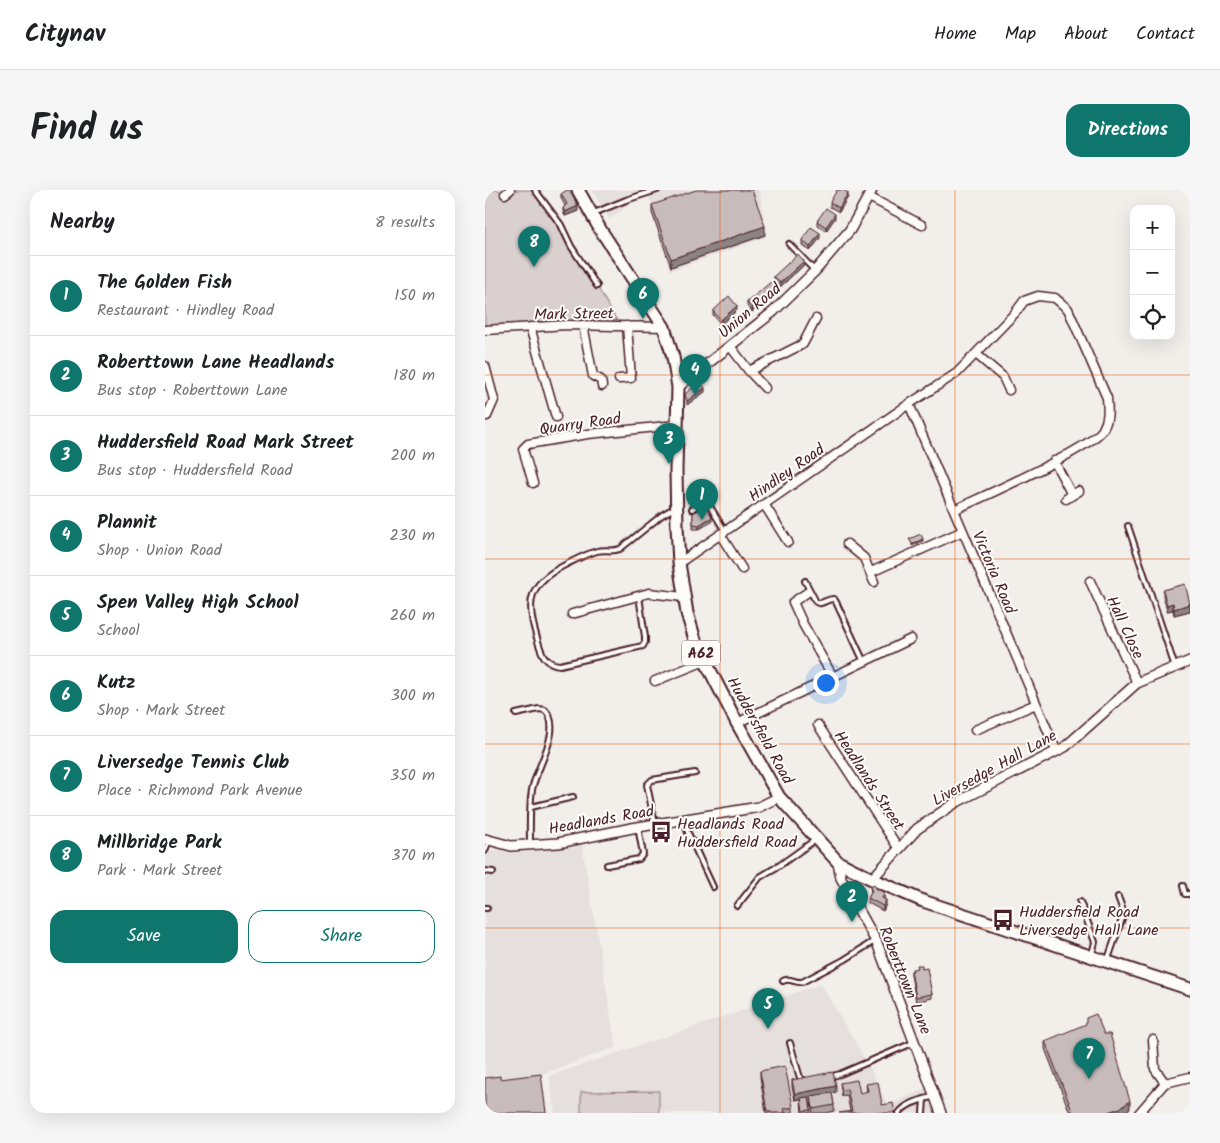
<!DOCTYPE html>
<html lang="en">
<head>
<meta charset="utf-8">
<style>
  :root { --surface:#fff; --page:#f6f6f6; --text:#202124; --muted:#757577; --line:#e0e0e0; --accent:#0f766e }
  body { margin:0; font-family:Kalam,sans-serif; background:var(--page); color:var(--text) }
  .controls { position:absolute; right:15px; top:15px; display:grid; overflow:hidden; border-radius:10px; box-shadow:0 5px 20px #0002 }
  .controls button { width:45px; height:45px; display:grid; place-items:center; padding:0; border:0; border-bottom:1px solid var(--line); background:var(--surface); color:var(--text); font:25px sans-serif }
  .you { position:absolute; left:340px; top:492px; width:18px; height:18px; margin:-12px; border:4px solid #fff; border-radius:50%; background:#1a73e8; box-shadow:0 0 0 8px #1a73e833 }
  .badge { display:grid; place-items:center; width:32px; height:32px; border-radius:50%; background:var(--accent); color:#fff; font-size:16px; font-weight:700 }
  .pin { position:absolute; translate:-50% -41px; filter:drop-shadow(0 1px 2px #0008) }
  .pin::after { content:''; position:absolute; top:26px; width:18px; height:15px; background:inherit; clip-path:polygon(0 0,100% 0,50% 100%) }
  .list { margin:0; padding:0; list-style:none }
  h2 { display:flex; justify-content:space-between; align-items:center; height:65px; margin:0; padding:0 20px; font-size:21px }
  h2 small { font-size:16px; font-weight:400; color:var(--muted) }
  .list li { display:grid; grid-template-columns:32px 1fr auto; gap:15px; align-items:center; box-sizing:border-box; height:80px; padding:0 20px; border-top:1px solid var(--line) }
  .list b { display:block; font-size:19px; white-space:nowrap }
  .list p { margin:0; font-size:16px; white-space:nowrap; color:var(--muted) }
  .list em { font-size:16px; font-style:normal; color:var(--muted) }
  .actions { display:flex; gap:10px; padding:15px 20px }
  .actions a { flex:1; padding:11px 0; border:1px solid var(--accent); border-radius:15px; text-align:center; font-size:18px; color:var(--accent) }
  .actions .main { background:var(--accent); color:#fff }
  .icon { flex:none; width:28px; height:28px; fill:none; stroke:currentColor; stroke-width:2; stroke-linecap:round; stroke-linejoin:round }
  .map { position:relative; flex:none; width:705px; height:923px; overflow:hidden; border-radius:15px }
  header { display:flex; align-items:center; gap:30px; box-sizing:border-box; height:70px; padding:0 25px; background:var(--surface); border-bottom:1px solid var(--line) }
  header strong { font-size:24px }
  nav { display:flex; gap:28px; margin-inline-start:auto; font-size:18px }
  .intro { display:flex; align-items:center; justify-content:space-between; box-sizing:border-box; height:120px; padding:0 30px }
  h1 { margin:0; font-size:35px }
  .button { padding:12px 22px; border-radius:15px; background:var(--accent); color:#fff; font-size:18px; font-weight:700 }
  main { display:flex; gap:30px; padding:0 30px }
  aside { flex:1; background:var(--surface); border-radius:15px; box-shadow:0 5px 20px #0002 }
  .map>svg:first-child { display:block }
  .built { fill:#e5dfdd }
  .green { fill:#d9d0cf; stroke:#92787d }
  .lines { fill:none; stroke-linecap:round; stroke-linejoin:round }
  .service-casing { stroke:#4a1f2b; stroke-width:8 }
  .minor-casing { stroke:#4a1f2b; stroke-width:11 }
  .tertiary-casing { stroke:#4a1f2b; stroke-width:12 }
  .primary-casing { stroke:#4a1f2b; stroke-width:15 }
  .service { stroke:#fdfcf7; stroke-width:4 }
  .minor { stroke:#fdfcf7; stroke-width:8 }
  .tertiary { stroke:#fdfcf7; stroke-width:9 }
  .primary { stroke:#fdfcf7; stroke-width:11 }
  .wall { fill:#aca1a1; stroke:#4a1f2b }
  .shaded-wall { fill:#8c8383; stroke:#4a1f2b }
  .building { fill:#c8bbbb; stroke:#4a1f2b }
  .grid { fill:none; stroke:#e8590c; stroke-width:1; stroke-opacity:0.55 }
  .labels { text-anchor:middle; stroke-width:4; stroke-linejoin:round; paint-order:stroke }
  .shield { fill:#fdfcf7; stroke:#806168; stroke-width:1 }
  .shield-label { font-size:15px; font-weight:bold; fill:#4a1f2b }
  .street-label { font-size:16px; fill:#4a1f2b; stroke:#fdfcf7 }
  .poi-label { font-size:16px; fill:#4a1f2b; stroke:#fdfcf7; text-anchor:start }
</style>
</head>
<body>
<header>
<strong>Citynav</strong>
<nav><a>Home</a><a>Map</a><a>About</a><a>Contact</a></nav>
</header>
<div class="intro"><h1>Find us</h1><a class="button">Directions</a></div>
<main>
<aside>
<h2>Nearby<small>8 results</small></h2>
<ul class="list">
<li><span class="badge">1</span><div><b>The Golden Fish</b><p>Restaurant · Hindley Road</p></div><em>150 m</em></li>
<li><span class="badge">2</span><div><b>Roberttown Lane Headlands</b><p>Bus stop · Roberttown Lane</p></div><em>180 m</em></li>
<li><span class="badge">3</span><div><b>Huddersfield Road Mark Street</b><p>Bus stop · Huddersfield Road</p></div><em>200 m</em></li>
<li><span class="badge">4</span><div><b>Plannit</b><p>Shop · Union Road</p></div><em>230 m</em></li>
<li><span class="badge">5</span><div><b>Spen Valley High School</b><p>School</p></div><em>260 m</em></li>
<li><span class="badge">6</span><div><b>Kutz</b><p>Shop · Mark Street</p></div><em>300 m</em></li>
<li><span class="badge">7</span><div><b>Liversedge Tennis Club</b><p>Place · Richmond Park Avenue</p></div><em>350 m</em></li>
<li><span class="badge">8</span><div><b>Millbridge Park</b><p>Park · Mark Street</p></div><em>370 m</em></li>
</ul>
<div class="actions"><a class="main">Save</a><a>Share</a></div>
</aside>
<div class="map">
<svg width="705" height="923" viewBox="0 0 705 923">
  <rect width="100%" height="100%" fill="#f2efeb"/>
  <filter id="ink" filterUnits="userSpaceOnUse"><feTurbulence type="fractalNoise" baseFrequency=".02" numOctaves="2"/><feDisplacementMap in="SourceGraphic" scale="10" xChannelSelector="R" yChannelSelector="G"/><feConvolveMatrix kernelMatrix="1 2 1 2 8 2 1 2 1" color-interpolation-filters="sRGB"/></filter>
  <g filter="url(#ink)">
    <path class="built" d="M106,0H275L281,47L185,81L164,6L149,11L125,29Z
      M97,655L131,857L57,884L63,923H0V659L32,663Z
      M336,794L383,874L403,915L441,898L450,923H70L64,886Z"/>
    <path class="green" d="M0,0H14L18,4L27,0H48L73,37L83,57L112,96L134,134L0,137Z
      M174,901V923H96V902Z"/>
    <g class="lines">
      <g class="service-casing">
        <path id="service" d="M50,0L76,35L86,56L112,96
          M109,23L141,10L172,0
          M304,54L330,81
          M207,319L221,310L240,341
          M643,336L690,477
          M320,391L331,412C337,416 342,408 349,409L351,412L379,472
          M154,406L160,447V452L158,456L75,475C59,474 56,462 52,448C40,411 44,393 80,375C90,370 101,364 112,361C120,359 127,362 135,359L177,325L189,318
          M31,524L54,519L60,520C79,539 50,579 47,600C44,618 45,637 45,655
          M46,617L88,607
          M199,629L203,643L228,697
          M170,634L162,595L167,590L210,583
          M0,661L4,650
          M122,675L154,669L158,664L153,637
          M0,681L8,682
          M698,696L700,704H705
          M595,712L610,752L607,764
          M252,716L275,687L295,675L330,650
          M0,718H2
          M623,769L639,723L633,707
          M298,791C304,787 310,793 317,792L359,770L391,750
          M305,853L315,888L320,891
          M344,887L355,884L430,852
          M414,923C423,912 437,910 450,906
          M438,923L439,909"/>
      </g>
      <g class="minor-casing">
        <path id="minor" d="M20,4L25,0
          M384,7L437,35
          M98,135L108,186L116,190L117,196
          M45,137L71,227
          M0,140L82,135L179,137
          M245,156L264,181L318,154L331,129
          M491,164L518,187L524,200
          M0,176L9,210L2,226H0
          M264,181L280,198
          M134,189L146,188L142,136
          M424,214L571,560
          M569,271L587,305
          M48,293L38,259L43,254L103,244L192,235
          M581,309L594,301
          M279,314L303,352
          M235,344L257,379
          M362,354L379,368L389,392
          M194,373L424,214L472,183L530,123L539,111L553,106L570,108L583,119L622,208C623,219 624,229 618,239C608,258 495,308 469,320
          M386,382L478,341
          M605,391L652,493
          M323,402L308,412L318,434L348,487
          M87,424L164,403L198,407
          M170,491L220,471
          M252,533L426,449
          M333,535L414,659
          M490,540L551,514
          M668,850L670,879L680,893L705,887
          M654,923L680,893"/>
      </g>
      <g class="tertiary-casing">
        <path id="tertiary" d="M193,197L288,122L330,81L365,40L387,0
          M0,649L26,656L73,653L147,638L274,617L294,607
          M353,672L356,688L392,753L456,923
          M387,689L432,639L470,613L580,557L652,493L705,471"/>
      </g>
      <g class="primary-casing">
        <path id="primary" d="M93,0L115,39L179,137L188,167L193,197L191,280L192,336L194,373L202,423L211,453L252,533L294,607L353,672L387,689L438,711L705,799"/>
      </g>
      <use href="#service" class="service"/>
      <use href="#minor" class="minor"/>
      <use href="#tertiary" class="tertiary"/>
      <use href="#primary" class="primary"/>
    </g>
    <path class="wall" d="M76,4L93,21L80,26L78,22V18L80,16L76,8Z
      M363,7L354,22L345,17V12Z
      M167,15L280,45L186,77L167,23Z
      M350,28L341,41L332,35V31Z
      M335,48L325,61L317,55V50Z
      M319,75L295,97L289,90V86Z
      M292,101L267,122L262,116V112Z
      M252,120L236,134L228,125V121Z
      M208,323L227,332L214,339H208Z
      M678,400L705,413V421L689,425L688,420L682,421L678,406Z
      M385,697L392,699L400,707L399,709L401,714L398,721L383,713V708L386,703Z
      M437,779L447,804V808L431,812L426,785V781Z
      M560,851L645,919L639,923H585L560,859Z
      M275,881L308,917V923H281L275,887Z
      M307,890L351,902L347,903L349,915V921L341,923H328L326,913V907H324L326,923H317L316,909L310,910L307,897Z
      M355,893L375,903L382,902L381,894L397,915L365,921L362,905L357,906Z"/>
    <path class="shaded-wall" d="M363,3V7L354,22V18Z
      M93,16V21L80,26V22Z
      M350,24V28L341,41V37Z
      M280,36V45L186,77V69Z
      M335,43V48L325,61V57Z
      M319,71V75L295,97V93Z
      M292,97V101L267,122V118Z
      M252,116V120L236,134V130Z
      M220,198V202L202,215V211Z
      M227,327V332L214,339V335Z
      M438,349V351L427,356V354Z
      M688,413V420L682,421V415Z
      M705,414V421L689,425V419Z
      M401,710V714L398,721V716Z
      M351,896V902L310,910V904Z
      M645,911V919L639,923H620Z"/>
    <path class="building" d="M82,0H84L93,16L80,22L78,18L82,14L76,4Z
      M211,0H267L280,36L186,69L167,15Z
      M352,0H358L363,3L354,18L345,12Z
      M341,18L350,24L341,37L332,31Z
      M326,37L335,43L325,57L317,50Z
      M313,64L319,71L295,93L289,86Z
      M287,91L292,97L267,118L262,112Z
      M244,106L252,116L236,130L228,121Z
      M215,191L220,198L202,211L200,204Z
      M221,316L227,327L214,335L208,334V323Z
      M436,344L438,349L427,354L424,349Z
      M700,394L705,414L689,419L688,413L682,415L678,400Z
      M389,695L392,699L400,703L397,708L401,710L398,716L383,708L387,701L385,697Z
      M432,775H437V779L442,778L447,804L431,807L426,781H428L427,779L433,778Z
      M611,824L619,844H625L645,911L635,918L620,923H588L560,851L601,834V828Z
      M300,876L308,917L299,919L300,923H286L285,921H282L275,881Z
      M348,882L351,896L310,904L307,890Z
      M56,884L61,923H0V888L15,886V889Z
      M372,890L375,903L383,901L381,894L393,892L397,915L408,913L410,923H354L367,921L362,899L357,900L355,893Z
      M347,903L349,915L328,919L326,906Z
      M324,907L326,920L318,921L316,908Z"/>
  </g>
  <path class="grid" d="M235,0V923M470,0V923M0,185H705M0,369H705M0,554H705M0,738H705"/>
  <defs>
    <g id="bus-bare" transform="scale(1.725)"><path d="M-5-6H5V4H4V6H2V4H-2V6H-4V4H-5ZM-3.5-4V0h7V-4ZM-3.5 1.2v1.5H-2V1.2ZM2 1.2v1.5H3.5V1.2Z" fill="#4a1f2b" stroke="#fdfcf7" stroke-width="2.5" paint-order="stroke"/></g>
  </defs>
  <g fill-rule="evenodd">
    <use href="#bus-bare" x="176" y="642"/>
    <use href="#bus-bare" x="518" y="730"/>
  </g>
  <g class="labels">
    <rect class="shield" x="197" y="450.5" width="38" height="25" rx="4"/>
    <g class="shield-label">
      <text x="216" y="468">A62</text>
    </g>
    <g class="street-label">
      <text transform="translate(264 120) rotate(-40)" y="6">Union Road</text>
      <text transform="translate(89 123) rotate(-1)" y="6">Mark Street</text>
      <text transform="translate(95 233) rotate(-8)" y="6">Quarry Road</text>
      <text transform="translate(301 282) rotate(-35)" y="6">Hindley Road</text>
      <text transform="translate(510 382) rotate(67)" y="6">Victoria Road</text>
      <text transform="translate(641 437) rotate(65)" y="6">Hall Close</text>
      <text transform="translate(276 540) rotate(61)" y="6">Huddersfield Road</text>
      <text transform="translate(509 577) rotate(-29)" y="6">Liversedge Hall Lane</text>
      <text transform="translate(385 590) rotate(57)" y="6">Headlands Street</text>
      <text transform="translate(116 629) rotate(-10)" y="6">Headlands Road</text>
      <text transform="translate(421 790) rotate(68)" y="6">Roberttown Lane</text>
    </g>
    <g class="poi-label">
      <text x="192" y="639">Headlands Road<tspan x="192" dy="18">Huddersfield Road</tspan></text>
      <text x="534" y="727">Huddersfield Road<tspan x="534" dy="18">Liversedge Hall Lane</tspan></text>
    </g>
  </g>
</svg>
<div class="controls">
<button>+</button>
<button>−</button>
<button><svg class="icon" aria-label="locate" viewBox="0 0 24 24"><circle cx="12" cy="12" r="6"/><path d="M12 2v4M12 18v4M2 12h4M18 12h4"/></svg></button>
</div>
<div class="you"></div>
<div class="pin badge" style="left:217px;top:330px">1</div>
<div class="pin badge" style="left:367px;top:732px">2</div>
<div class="pin badge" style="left:184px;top:274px">3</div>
<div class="pin badge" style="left:210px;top:205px">4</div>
<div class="pin badge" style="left:283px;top:839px">5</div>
<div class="pin badge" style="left:158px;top:129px">6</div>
<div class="pin badge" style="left:604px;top:889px">7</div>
<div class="pin badge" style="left:49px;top:77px">8</div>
</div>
</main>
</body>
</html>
